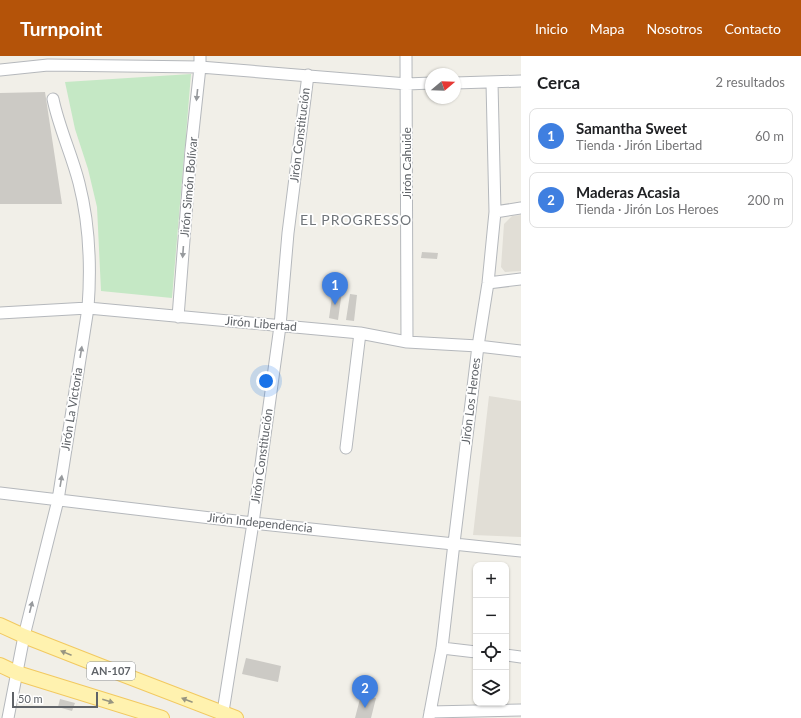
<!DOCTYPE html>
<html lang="es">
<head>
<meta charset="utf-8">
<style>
  :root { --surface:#fff; --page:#f6f6f6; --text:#202124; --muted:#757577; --line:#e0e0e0; --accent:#b45309 }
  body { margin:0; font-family:Lato,sans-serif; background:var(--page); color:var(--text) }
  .controls { position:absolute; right:12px; bottom:12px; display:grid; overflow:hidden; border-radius:8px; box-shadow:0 1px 3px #0004 }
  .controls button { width:36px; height:36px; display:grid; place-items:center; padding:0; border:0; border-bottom:1px solid var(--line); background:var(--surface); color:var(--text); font:20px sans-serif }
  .compass { position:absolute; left:425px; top:12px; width:36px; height:36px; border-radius:50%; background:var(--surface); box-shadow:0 1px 3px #0004; rotate:71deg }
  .scale { position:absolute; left:12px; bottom:10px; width:86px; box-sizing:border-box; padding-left:4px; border:2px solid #5f6368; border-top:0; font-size:11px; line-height:14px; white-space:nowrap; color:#5f6368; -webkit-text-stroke:3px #fff; paint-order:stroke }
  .you { position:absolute; left:266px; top:325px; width:14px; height:14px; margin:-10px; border:3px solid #fff; border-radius:50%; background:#1a73e8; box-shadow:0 0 0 6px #1a73e833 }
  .badge { display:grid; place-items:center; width:26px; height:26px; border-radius:50%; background:var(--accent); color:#fff; font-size:13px; font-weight:700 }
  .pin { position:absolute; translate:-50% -33px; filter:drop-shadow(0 1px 2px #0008) }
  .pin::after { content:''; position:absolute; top:21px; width:14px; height:12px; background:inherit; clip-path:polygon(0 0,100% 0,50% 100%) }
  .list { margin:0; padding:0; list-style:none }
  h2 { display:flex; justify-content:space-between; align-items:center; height:52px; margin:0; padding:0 16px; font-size:17px }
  h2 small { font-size:13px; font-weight:400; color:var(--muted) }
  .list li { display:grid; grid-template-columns:26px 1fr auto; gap:12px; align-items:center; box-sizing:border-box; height:56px; margin:0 8px 8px; padding:0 8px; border:1px solid var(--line); border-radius:8px }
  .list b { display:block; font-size:15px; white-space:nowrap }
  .list p { margin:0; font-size:13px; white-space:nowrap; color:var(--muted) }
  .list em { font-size:13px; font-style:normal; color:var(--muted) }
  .icon { flex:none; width:22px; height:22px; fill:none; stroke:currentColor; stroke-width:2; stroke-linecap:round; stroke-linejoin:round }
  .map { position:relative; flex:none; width:521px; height:662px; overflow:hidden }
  header { display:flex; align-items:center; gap:24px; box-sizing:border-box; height:56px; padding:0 20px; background:var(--accent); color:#fff }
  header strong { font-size:19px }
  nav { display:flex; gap:22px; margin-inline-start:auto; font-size:14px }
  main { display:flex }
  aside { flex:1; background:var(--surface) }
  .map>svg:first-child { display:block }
  .education { fill:#e1ded6 }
  .green { fill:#c5e8c5 }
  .building { fill:#cccac5 }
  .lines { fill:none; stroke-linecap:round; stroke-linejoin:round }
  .minor-casing { stroke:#b5b8bc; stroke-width:13 }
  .major-casing { stroke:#f2c960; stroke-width:16 }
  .minor { stroke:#fff; stroke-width:11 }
  .major { stroke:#fff2af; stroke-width:14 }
  .oneway { fill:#979a9d }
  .oneway2 { fill:#979581 }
  .labels { text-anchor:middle; stroke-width:3.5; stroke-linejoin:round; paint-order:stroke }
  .shield { fill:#fff; stroke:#8f9295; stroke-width:1 }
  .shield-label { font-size:11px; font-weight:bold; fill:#5f6368 }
  .street-label { font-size:12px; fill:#5f6368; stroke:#fff }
  .quarter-label { font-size:14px; letter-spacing:1px; fill:#70757a; stroke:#fff }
</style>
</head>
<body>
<header>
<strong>Turnpoint</strong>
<nav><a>Inicio</a><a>Mapa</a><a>Nosotros</a><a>Contacto</a></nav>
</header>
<main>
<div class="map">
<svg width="521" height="662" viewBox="0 0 521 662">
  <rect width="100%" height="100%" fill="#f1efe8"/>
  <path class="education" d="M521,159V215L505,216L501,211L504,168L512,160Z
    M489,340L521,345V481L473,479Z"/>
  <path class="green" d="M191,18L186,79L187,88L185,89L172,242L101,235L97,151L88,113L75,73L65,26Z"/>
  <path class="building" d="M45,36L62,148H0V37Z
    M422,196L438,197L437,203L421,202Z
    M333,234L342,235L338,264L329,262Z
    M350,238L357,239L354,265L346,264Z
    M246,602L281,610L278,626L242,618Z
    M361,639L376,642L371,662H355Z
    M60,643L75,647L72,655L58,651Z"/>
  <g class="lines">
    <g class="minor-casing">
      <path id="minor" d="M406,0L407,286
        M0,14L48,9L200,11L407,28L431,27
        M455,27L521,25
        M495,156L521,152
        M488,227L521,223
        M0,257L88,252L360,277L407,286L478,290L521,295
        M178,261L191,94L200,11V0
        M346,392L360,277
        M0,437L253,467L521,495
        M442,592L476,596
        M506,599L521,601
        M430,656L521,654
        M8,662L24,580L58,444L88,252C91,212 89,166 79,127C72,99 59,72 53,43
        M222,662L253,467L280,270L288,177L308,19
        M429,662L442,592L454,487L478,290L488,227L495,156L492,27"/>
    </g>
    <g class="major-casing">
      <path id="major" d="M0,569L24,580L98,609L236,662
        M0,609L17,617L162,662"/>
    </g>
    <use href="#minor" class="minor"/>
    <use href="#major" class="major"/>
  </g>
  <defs><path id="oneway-solid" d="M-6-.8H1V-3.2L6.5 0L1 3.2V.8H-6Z"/></defs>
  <g class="oneway">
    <use href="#oneway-solid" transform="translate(197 39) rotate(96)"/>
    <use href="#oneway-solid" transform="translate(183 196) rotate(94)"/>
    <use href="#oneway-solid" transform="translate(81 296) rotate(-81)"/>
    <use href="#oneway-solid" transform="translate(61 425) rotate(-81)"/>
    <use href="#oneway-solid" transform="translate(31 551) rotate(-76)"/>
  </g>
  <g class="oneway2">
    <use href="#oneway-solid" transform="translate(66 597) rotate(-158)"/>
    <use href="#oneway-solid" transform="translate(187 644) rotate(-159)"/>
    <use href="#oneway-solid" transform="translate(108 645) rotate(17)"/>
  </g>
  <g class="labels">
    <rect class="shield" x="87" y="606" width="48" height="18" rx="3"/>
    <g class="shield-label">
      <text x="111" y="619">AN-107</text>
    </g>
    <g class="street-label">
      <text transform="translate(300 79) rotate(-83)" y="4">Jirón Constitución</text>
      <text transform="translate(407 107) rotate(-90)" y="4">Jirón Cahuide</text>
      <text transform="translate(189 131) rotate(-85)" y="4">Jirón Simón Bolívar</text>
      <text transform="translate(261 268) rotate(5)" y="4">Jirón Libertad</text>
      <text transform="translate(471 345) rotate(-83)" y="4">Jirón Los Heroes</text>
      <text transform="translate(72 353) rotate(-81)" y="4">Jirón La Victoria</text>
      <text transform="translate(262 400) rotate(-82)" y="4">Jirón Constitución</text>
      <text transform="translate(260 467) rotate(6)" y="4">Jirón Independencia</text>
    </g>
    <g class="quarter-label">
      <text x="356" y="169">EL PROGRESSO</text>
    </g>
  </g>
</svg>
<div class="controls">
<button>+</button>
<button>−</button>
<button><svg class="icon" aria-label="locate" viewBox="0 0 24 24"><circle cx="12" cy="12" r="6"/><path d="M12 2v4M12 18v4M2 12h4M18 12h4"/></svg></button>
<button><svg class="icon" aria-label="layers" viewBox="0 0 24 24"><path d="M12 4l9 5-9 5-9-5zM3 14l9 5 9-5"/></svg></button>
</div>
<svg class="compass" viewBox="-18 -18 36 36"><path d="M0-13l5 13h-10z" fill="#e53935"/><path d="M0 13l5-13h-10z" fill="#757577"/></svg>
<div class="scale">50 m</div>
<div class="you"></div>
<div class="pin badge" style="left:335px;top:249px;background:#3f7fe0">1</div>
<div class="pin badge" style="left:365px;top:652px;background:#3f7fe0">2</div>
</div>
<aside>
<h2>Cerca<small>2 resultados</small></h2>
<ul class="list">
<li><span class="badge" style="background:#3f7fe0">1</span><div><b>Samantha Sweet</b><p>Tienda · Jirón Libertad</p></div><em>60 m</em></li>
<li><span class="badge" style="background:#3f7fe0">2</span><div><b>Maderas Acasia</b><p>Tienda · Jirón Los Heroes</p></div><em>200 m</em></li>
</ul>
</aside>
</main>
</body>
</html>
